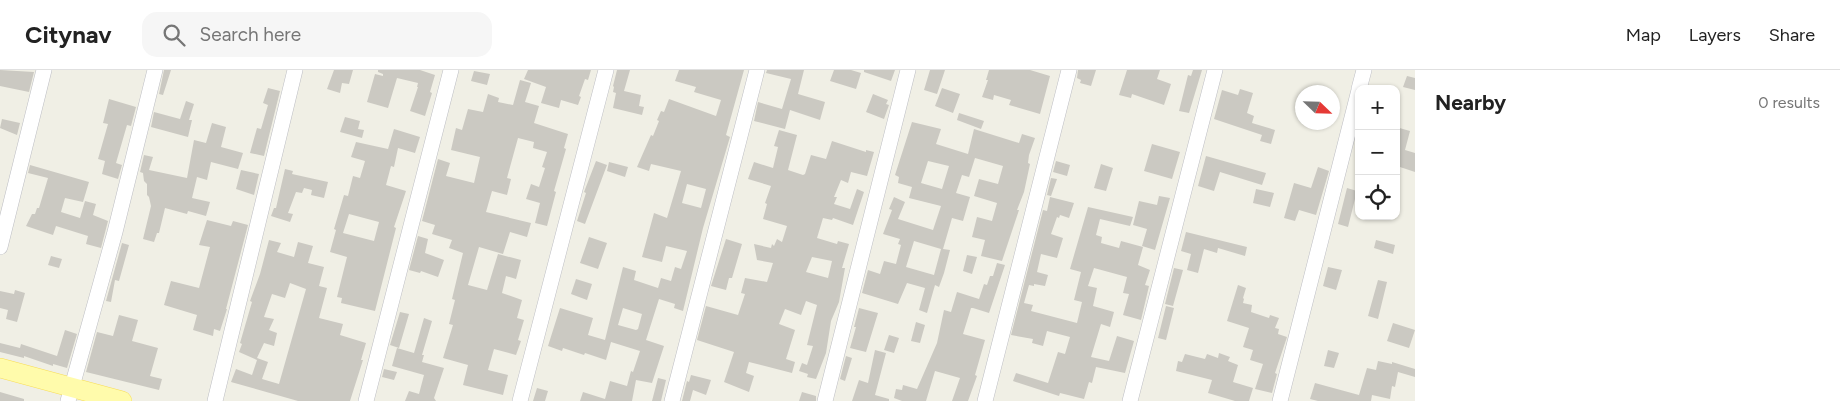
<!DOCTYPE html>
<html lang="en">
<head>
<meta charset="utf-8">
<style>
  :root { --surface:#fff; --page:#f6f6f6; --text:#222; --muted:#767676; --line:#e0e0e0 }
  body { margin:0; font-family:Figtree,sans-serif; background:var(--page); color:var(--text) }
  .controls { position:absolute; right:15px; top:15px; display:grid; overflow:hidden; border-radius:10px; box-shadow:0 1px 4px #0004 }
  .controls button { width:45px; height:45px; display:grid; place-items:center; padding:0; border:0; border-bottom:1px solid var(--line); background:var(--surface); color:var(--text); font:25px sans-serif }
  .compass { position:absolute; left:1295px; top:15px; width:45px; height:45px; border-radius:50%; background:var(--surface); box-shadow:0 1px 4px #0004; rotate:113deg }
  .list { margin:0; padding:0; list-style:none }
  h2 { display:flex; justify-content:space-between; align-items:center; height:65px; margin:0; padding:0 20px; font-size:21px }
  h2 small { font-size:16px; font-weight:400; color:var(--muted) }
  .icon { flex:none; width:28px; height:28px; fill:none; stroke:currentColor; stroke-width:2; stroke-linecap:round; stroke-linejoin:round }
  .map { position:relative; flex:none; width:1415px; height:331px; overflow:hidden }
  header { display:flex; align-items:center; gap:30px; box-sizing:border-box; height:70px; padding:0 25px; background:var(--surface); border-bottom:1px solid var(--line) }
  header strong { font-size:24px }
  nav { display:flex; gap:28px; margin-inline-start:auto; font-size:18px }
  .search { width:350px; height:45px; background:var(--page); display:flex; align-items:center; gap:12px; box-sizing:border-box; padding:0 18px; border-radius:15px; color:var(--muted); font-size:19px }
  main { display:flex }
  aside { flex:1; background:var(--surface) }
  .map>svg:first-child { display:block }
  .building { fill:#cbc9c2; fill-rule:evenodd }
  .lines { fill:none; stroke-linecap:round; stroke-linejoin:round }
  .minor-casing { stroke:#bdbec4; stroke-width:16 }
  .major-casing { stroke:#f8dd56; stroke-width:20 }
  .minor { stroke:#fff; stroke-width:15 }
  .major { stroke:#fffbab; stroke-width:19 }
</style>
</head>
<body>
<header>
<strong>Citynav</strong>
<div class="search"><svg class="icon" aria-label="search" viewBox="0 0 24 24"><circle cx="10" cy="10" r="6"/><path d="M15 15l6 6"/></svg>Search here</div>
<nav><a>Map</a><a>Layers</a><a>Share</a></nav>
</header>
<main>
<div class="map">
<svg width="1415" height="331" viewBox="0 0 1415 331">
  <rect width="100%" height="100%" fill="#f0efe5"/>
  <path class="building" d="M0,0L34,2L29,22L0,16Z
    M164,0H171L163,25L159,24Z
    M334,0H353L349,14L342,13L340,23L327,19Z
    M378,0H420L435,5L430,22L432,23L425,46L410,41L418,17H417L418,13L397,8L388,38L367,32L375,4L383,6V4L378,2Z
    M528,0H591L588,10L585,9L579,26L581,27L578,35L561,30L559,38L541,33L546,17L524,9Z
    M617,0H630L624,21L641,25L639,36L644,37L642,45L613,38L616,23L613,22L614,17L613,16Z
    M679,0H744L726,65L730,67L703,158L683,241L674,238L675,234L659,229L646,270L664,276L652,313L636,310L632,331H580L583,322L605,329L610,311L627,316L631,301L633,302L640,281L611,272L606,290L585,283L584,285L563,278L562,281L548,276L560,238L593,248L588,265L605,270L623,197L636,201L634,210L658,218L661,208L671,211L675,197L681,199L687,181L666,176L662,192L642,187L654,143L667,148L681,101L651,94L649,101L637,97L651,65L653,66L659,51L657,50L661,41L664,42L669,29L716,46L721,30L694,22L696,17L675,11ZM687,114L706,119L701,138L682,133ZM623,238L642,244L638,259L636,260L618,255Z
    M767,0H804L798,24L825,32L820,50L790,40L785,59L754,51L758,32L782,39L791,9L766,3Z
    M834,0H851L861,3L856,19L830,11Z
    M864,0H895L891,11L864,2Z
    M930,0H945L937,24L924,20Z
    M989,0H1030L1050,6L1040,44L1009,35L1011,30L994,25L993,30L982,27L988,10H986Z
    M1078,0H1096L1091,16L1080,13L1081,10L1077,8Z
    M1127,0H1160L1157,9L1171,14L1164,35L1132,24L1131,28L1119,25Z
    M1193,0H1202L1189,43L1179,41L1188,5L1191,6Z
    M474,1L490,4L487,15L471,11Z
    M1407,6L1415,8V20L1403,17Z
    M520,10L531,13L525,32L539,36L534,53L568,64L564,78L566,79L554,121L556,122L547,156L535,153L540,133L526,129L531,114L539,117L545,98L542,97L547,82L533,78L534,72L518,68L507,108L511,109L507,125L492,121L486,142L531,153L527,167L510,162L503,184L479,177L468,215L487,220L498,184L521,190L516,209L506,206L502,223L522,230L517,248L524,250L518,270L521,271L516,285L494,279L488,300L508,305L503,325L463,315L468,295L443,288L453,255L449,254L455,230L452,229L463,183L449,178L452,170L432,164L435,155L422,151L438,89L450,93L446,106L474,113L480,87L451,80L456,58L462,60L468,39L483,42L488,24L499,28L498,32L513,35Z
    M268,18L280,21L264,86L250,83L257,58L261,59L268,35L263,33Z
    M942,18L960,24L953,43L935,36Z
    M1240,19L1253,23L1247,43L1254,46L1252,53L1275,60L1271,74L1260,71L1262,65L1214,49L1222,20L1238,25Z
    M873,24L888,30L886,34L889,35L884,49L866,42Z
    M109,29L136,37L131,56L127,55L116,93L122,95L118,109L102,104L105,91L98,89L108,54L103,53Z
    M186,31L194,34L189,50H192L188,67L151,57L154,42L180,49Z
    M959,43L984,51L981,59L957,50Z
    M345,47L360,51L358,59L364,60L362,68L340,62Z
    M2,49L20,53L17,65L0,58Z
    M912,52L941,59L936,74L968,84L974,59L1019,73L1022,64L1035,68L1029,85L1028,93L1030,94L1024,122L1017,140H1019L1002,191L981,186L985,170L972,167L977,147L992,151L997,133L974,126L979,109L998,114L1003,96L975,88L969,107L962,105L956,123L970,127L963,151L952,148L943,179L950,180L944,203L939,217L935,215L927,243L919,240L925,218L907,213L898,234L862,223L868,200L880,204L884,191L896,194L901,175L898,174L900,169L883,164L892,140L889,139L894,127L905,132L898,149L933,160L941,136L909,128L912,117L898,113L899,107L895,105ZM928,91L949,96L942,119L921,113ZM914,171L941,179L934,205L906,197Z
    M212,53L226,57L221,77L243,83L238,99L211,92L207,110L197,107L192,128L210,132L206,146L188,141L187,144L165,138L159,163H157L154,172L143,169L151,136L149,127L147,125V114L144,111L143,103L140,102L144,85L153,87L149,100L187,108L194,70L206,73Z
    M1396,57L1410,61L1405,80L1415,83V102L1400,97L1399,101H1396Z
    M394,59L420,67L415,83L398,78L394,97L391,96L386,115L406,121L394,157L396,158L375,241L341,233L342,228L337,227L347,187L330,182L336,160L334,159L344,125L348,126L353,106L360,108L365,91L351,87L356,72L388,79ZM349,144L379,152L374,171L343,163Z
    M779,60L797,65L788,100L803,105L805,104L811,85L826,89L832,71L866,82V80L874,82L867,106L851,102L848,113L841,110L834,127H837L834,134L850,139L857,119L864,122L853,155L833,148L832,150L823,148L817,168L837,174L838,171L849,174L842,198H845L839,232L831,251L826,283L816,309L807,307L808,304L799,301L802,293L807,295L813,276L807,275L817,235L806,231L801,245L785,239L779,254L795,260L786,289L795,292L792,303L749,292L746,303L754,306L749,322L724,312L734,282L697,270L706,236L738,245L745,224L741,223L745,208L767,212L773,193L757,190L754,174L771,178L772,174L774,176L777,169L782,172L787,156L763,149L767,134L765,133L771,116L748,109L754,92L773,98L778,77L774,76ZM812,187L832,191L828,208L806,202Z
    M1152,74L1180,82L1172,109L1144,101Z
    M1206,86L1266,103L1262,115L1220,102L1214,121L1198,116Z
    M596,91L607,95L585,154L577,151L586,123L584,122Z
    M1056,91L1070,95L1067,106L1053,102Z
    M609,92L628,97L625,107L607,101Z
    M1101,94L1113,98L1106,121L1094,118Z
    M30,95L89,112L83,132L65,128L61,142L80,148L85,131L96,134L93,145L108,151L101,178L86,174L88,166L56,156L53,165L26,156L32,144H35L37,138H39L48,108L28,103Z
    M1318,97L1329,101L1316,145L1299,140L1295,151L1284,148L1294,113L1311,118Z
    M285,99L293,101L292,104L328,112L324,128L311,125L312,120L304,118L302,123L296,122L288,143L293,144L290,152L271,146L274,138H276Z
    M241,100L259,104L254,125L236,119Z
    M1051,108L1057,109L1051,126L1047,125Z
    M1347,118L1357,121L1348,157L1338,154Z
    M1256,119L1274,123L1270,137L1253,133Z
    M1159,126L1170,128L1155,180L1142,176L1147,159L1133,155L1139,131L1157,135Z
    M1050,127L1074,133L1069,148L1060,145L1059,148L1057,147L1051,164L1063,168L1057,188L1041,184L1037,202L1048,205L1045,216L1034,214V216L1029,215L1024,233L1033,235L1031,241L1077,253L1082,232L1074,230L1081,202L1070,199L1088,137L1133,147L1130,156L1100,149L1096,165L1102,167L1101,173L1119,178L1121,171L1143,177L1138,195L1150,200L1145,215L1149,216L1141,250L1123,245L1129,224L1123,223L1127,207L1094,198L1088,216L1097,218L1093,236L1114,242L1110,257L1101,254L1091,287L1109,291L1117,266L1134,271L1125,303L1096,297L1092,313L1089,312L1084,329L1060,323L1059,326L1013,311L1016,303L1048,313L1058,282L1065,284L1070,267L1047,261L1043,276L1032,273L1033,269L1011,265L1043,140L1047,141Z
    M207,150L231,156L233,151L248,155L226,239H227L220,261L214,259L213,266L193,260L197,245L164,235L171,211L199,218L210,177L199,175Z
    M1186,162L1247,177L1245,186L1218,178L1217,183L1204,179L1198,203L1187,200L1191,184L1181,181Z
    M418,166L428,169L425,183L444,190L438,207L421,201L420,203L409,200Z
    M589,167L607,173L598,199L580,193Z
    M726,169L742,174L732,208H729L726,220L711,216Z
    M269,170L281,173L277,182L294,187L298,172L313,176L308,193L324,197L319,216L327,218L319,248L343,254L340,265L366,273L361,290H363L350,331H298L231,312L236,299L252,305L257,290L239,282L242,274L240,273L252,232L250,231L260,204ZM290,213L306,219L279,314L262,309L268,292L257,288L264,273L274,276L277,263L269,260L274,249L264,247L272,224L285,228Z
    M1376,170L1395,175L1393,184L1374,178Z
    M122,173L129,175L119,211L115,210L111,232L106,231Z
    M967,185L977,187L972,204L963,201Z
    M51,186L62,189L59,198L48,195Z
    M997,193L1005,195L989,243L973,238H971L963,264L985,270L975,305L977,306L968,331H952L960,308L935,301L926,331H902L894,328L896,319L902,320L903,315L917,319L937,273L944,240L951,242L957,222L979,229L984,214L987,215L990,206H993Z
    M1328,197L1342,200L1336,220L1323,216Z
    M1174,198L1183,200L1173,236L1165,234Z
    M576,209L592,214L587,230L571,224Z
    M1378,210L1387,212L1378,249L1368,246Z
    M1238,215L1246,218L1243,228L1244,229L1243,233L1252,235L1251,242L1269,248L1270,245L1279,248L1275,258L1279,259L1278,264L1287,267L1275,303L1277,304L1272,323L1255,319L1263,294L1250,290L1253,280L1243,277L1249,258L1227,251Z
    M15,220L25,223L17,252L6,249L8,240L0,238V221L14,224Z
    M1166,236L1174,238L1166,270L1158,268Z
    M859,238L878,243L866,282L850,278L856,257H854Z
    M400,242L409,244L399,278L390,275Z
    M119,245L138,250L132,271L158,278L150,306L162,309L159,320L86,302L97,262L113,266Z
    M424,248L432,251L422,285H424L422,292L444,298L434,328L436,331H405L409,321L419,324L424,305L392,296L397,278L414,283Z
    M916,252L925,255L920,273L911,271Z
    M1393,253L1415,260L1409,278L1387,271Z
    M65,260L77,264L67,298L53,294V296L24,286V288L0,282V273L20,278L21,274L57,286Z
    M889,265L899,268L894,283L884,280Z
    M875,280L886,283L875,325L889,329V331H852L859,310L868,313Z
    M1328,280L1339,283L1334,298L1324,296Z
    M1219,283L1230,287L1228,291L1238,295L1233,312L1253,318L1249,331H1235L1208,323L1212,310L1176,301L1178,291L1182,292L1185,284L1205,289L1207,284L1218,288Z
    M846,286L852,288L845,311L840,309Z
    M1378,291L1392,294V292L1415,299V307L1398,302L1395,317L1392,316L1390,329L1372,325L1371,331H1318L1310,329L1315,313L1359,325L1367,298L1376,300Z
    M384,299L397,302L394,310L382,307Z
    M691,305L711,310L706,325L693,320L690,331H682L687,311L689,312Z
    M658,308L666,310L661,331H652Z
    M537,318L548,321L545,331H533Z
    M0,322L24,329V331H0Z
    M802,322L816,326V331H799Z"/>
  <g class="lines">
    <g class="minor-casing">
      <path id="minor" d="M1359,19L1364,0
        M0,177L44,0
        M68,331L115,162L155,0
        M215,331L295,0
        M366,331L451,0
        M520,331L606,0
        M672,331L757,0
        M825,331L908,0
        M985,331L1069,0
        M1130,331L1215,0
        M1280,331L1359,20"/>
    </g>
    <g class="major-casing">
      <path id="major" d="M0,298L122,331"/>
    </g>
    <use href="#minor" class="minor"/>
    <use href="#major" class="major"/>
  </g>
</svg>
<div class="controls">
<button>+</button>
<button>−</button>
<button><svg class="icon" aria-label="locate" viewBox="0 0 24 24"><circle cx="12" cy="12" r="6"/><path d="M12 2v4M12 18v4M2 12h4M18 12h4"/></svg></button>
</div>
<svg class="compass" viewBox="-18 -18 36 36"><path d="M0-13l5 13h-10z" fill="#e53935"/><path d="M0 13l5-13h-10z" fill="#767676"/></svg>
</div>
<aside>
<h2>Nearby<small>0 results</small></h2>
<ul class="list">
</ul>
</aside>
</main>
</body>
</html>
